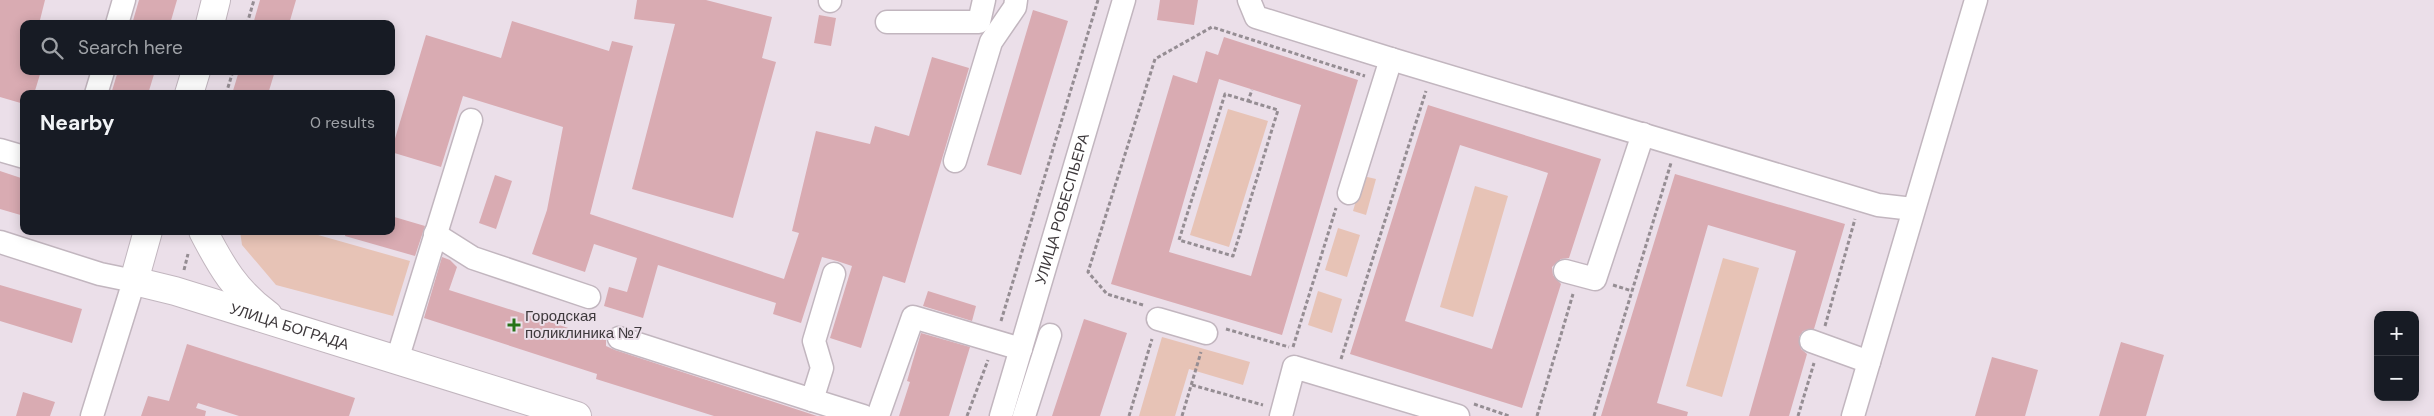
<!DOCTYPE html>
<html lang="en">
<head>
<meta charset="utf-8">
<style>
  :root { --surface:#171b24; --page:#20242c; --text:#f1f3f6; --muted:#9ea1a6; --line:#363941 }
  body { margin:0; font-family:"DM Sans",sans-serif; background:var(--page); color:var(--text) }
  .controls { position:absolute; right:15px; bottom:15px; display:grid; overflow:hidden; border-radius:10px; box-shadow:0 2px 12px #0003 }
  .controls button { width:45px; height:45px; display:grid; place-items:center; padding:0; border:0; border-bottom:1px solid var(--line); background:var(--surface); color:var(--text); font:25px sans-serif }
  .list { margin:0; padding:0; list-style:none }
  h2 { display:flex; justify-content:space-between; align-items:center; height:65px; margin:0; padding:0 20px; font-size:21px }
  h2 small { font-size:16px; font-weight:400; color:var(--muted) }
  .icon { flex:none; width:28px; height:28px; fill:none; stroke:currentColor; stroke-width:2; stroke-linecap:round; stroke-linejoin:round }
  .map { position:relative; flex:none; width:2434px; height:416px; overflow:hidden }
  .search { position:absolute; background:var(--surface); box-shadow:0 2px 12px #0003; left:20px; top:20px; width:375px; height:55px; display:flex; align-items:center; gap:12px; box-sizing:border-box; padding:0 18px; border-radius:10px; color:var(--muted); font-size:19px }
  .panel { position:absolute; background:var(--surface); box-shadow:0 2px 12px #0003; left:20px; top:90px; width:375px; height:145px; border-radius:10px }
  .map>svg:first-child { display:block }
  .green { fill:#e7c3b6 }
  .building { fill:#d9abb2; fill-rule:evenodd }
  .lines { fill:none; stroke-linecap:round; stroke-linejoin:round }
  .minor-casing { stroke:#c2b6bf; stroke-width:25 }
  .major-casing { stroke:#c2b6bf; stroke-width:30 }
  .path { stroke:#958d93; stroke-width:3; stroke-dasharray:4 2.5; stroke-linecap:butt }
  .minor { stroke:#fff; stroke-width:22 }
  .major { stroke:#fff; stroke-width:28 }
  .poi-dot { fill:#277319; stroke:#ebdfe9; stroke-width:2 }
  .labels { text-anchor:middle; stroke-width:4; stroke-linejoin:round; paint-order:stroke }
  .street-label { font-size:15px; fill:#3e393c; stroke:#ebdfe9 }
  .poi-label { font-size:15px; fill:#3e393c; stroke:#ebdfe9; text-anchor:start }
</style>
</head>
<body>
<div class="map">
<svg width="2434" height="416" viewBox="0 0 2434 416">
  <rect width="100%" height="100%" fill="#ebdfe9"/>
  <path class="green" d="M1228,109L1268,121L1229,247L1190,235Z
    M1363,176L1376,179L1366,215L1353,211Z
    M1475,186L1508,196L1473,317L1440,307Z
    M1338,228L1360,235L1347,277L1325,270Z
    M240,231H304L410,261L393,316L276,285L242,245Z
    M1723,258L1759,268L1722,397L1686,386Z
    M1318,291L1342,299L1332,333L1308,325Z
    M1162,337L1250,362L1243,385L1189,369L1175,416H1139Z"/>
  <path class="building" d="M0,0H45L39,24H24V71H41L34,94H24V104L0,97Z
    M139,0H177L170,24H132Z
    M260,0H296L289,24H253Z
    M637,0H706L772,17L762,58L776,62L733,218L632,189L675,24L634,19Z
    M1160,0H1198L1194,25L1157,20Z
    M1033,10L1068,21L1021,175L987,165Z
    M819,15L836,18L831,46L814,43Z
    M512,21L609,51L612,41L633,46L590,214L784,279L799,233L792,231L816,131L870,144L875,126L909,136L932,57L969,68L905,283L883,276L861,348L830,338L852,266L837,261L822,257L801,323L773,314L776,303L658,265L643,318L604,306L609,287L627,292L637,258L594,244L585,272L532,254L547,210L563,127L463,96L441,167L391,152L426,35L501,58Z
    M1224,37L1358,80L1282,335L1111,284L1173,75L1197,83L1206,51L1218,55ZM1219,79L1301,105L1251,276L1169,252Z
    M118,71H155L148,94H111Z
    M239,71H275L268,94H232Z
    M1428,105L1601,159L1569,258L1561,259L1552,267L1553,275L1561,284L1522,408L1350,354ZM1460,145L1548,173L1492,349L1405,321Z
    M0,171L24,179V216L0,209Z
    M1675,174L1845,224L1814,329L1803,331L1799,337L1801,349L1807,354L1789,416H1749L1796,251L1708,225L1657,403L1688,412L1687,416H1601Z
    M495,175L512,181L496,229L479,223Z
    M391,216L425,226L415,256L345,236L346,231H391Z
    M442,257L450,260L457,267L449,290L606,340V346L615,350L817,416H714L596,379L597,374L424,318Z
    M0,285L82,309L72,343L0,321Z
    M928,291L976,306L972,321L923,306Z
    M1084,319L1127,333L1100,416H1052Z
    M921,333L970,347L949,416H899L910,382L907,381Z
    M2121,342L2164,355L2146,416H2099Z
    M187,344L355,398L349,416H239L198,403L196,408L206,411L205,416H141L148,396L169,401Z
    M1992,357L2038,370L2025,416H1975Z
    M23,392L55,402L50,416H16Z"/>
  <g class="lines">
    <g class="minor-casing">
      <g id="minor">
        <path d="M1249,0L1256,17L1391,59L1349,193"/>
        <path d="M830,1V0"/>
        <path d="M887,22H979L984,0"/>
        <path d="M117,24L124,0"/>
        <path d="M1391,59L1878,205L1913,209"/>
        <path d="M96,94L103,71"/>
        <path d="M0,150L24,157"/>
        <path d="M955,161L991,42L1015,7L1016,0"/>
        <path d="M435,234L473,258L589,297"/>
        <path d="M0,242L100,274L134,281L92,416"/>
        <path d="M1565,271L1595,279L1643,134"/>
        <path d="M1158,319L1206,333"/>
        <path d="M619,338L812,400L822,368L814,341L834,274"/>
        <path d="M1811,341L1869,362"/>
        <path d="M397,360L471,120"/>
        <path d="M812,400L863,416"/>
        <path d="M878,416L913,317L1021,349"/>
        <path id="s1" d="M1001,416L1124,0"/>
        <path d="M1024,416L1050,335"/>
        <path d="M1281,416L1294,367L1458,416"/>
        <path d="M1853,416L1976,0"/>
      </g>
    </g>
    <g class="major-casing">
      <g id="major">
        <path d="M210,24L216,0"/>
        <path d="M189,94L196,71"/>
        <path id="s2" d="M148,231L134,281L175,291L577,416"/>
        <path d="M203,231C221,266 236,292 268,315"/>
      </g>
    </g>
    <path class="path" d="M247,24L254,0
      M226,94L233,71
      M1248,101L1278,110L1233,256L1179,240L1225,94L1248,101L1252,90
      M184,270L188,254
      M1613,285L1632,291
      M1143,305L1107,294L1088,272L1155,59L1212,27L1365,76
      M1001,321L1098,0
      M1825,326L1855,219
      M1226,329L1289,347
      M1293,347L1336,208
      M1341,359L1426,91
      M1192,385L1263,405
      M1474,404L1509,416
      M967,416L988,360
      M1129,416L1152,339
      M1182,416L1201,352
      M1537,416L1573,294
      M1594,416L1671,163
      M1798,416L1814,363"/>
    <use href="#minor" class="minor"/>
    <use href="#major" class="major"/>
  </g>
  <path class="poi-dot" d="M511.5 317.5h5v5h5v5h-5v5h-5v-5h-5v-5h5z"/>
  <g class="labels">
    <g class="street-label">
      <text dy="5" stroke="none"><textPath href="#s1" startOffset="216">УЛИЦА РОБЕСПЬЕРА</textPath></text>
      <text dy="5" stroke="none"><textPath href="#s2" startOffset="214">УЛИЦА БОГРАДА</textPath></text>
    </g>
    <g class="poi-label">
      <text x="525" y="321">Городская<tspan x="525" dy="17">поликлиника №7</tspan></text>
    </g>
  </g>
</svg>
<div class="controls">
<button>+</button>
<button>−</button>
</div>
<div class="search"><svg class="icon" aria-label="search" viewBox="0 0 24 24"><circle cx="10" cy="10" r="6"/><path d="M15 15l6 6"/></svg>Search here</div>
<section class="panel">
<h2>Nearby<small>0 results</small></h2>
<ul class="list">
</ul>
</section>
</div>
</body>
</html>
